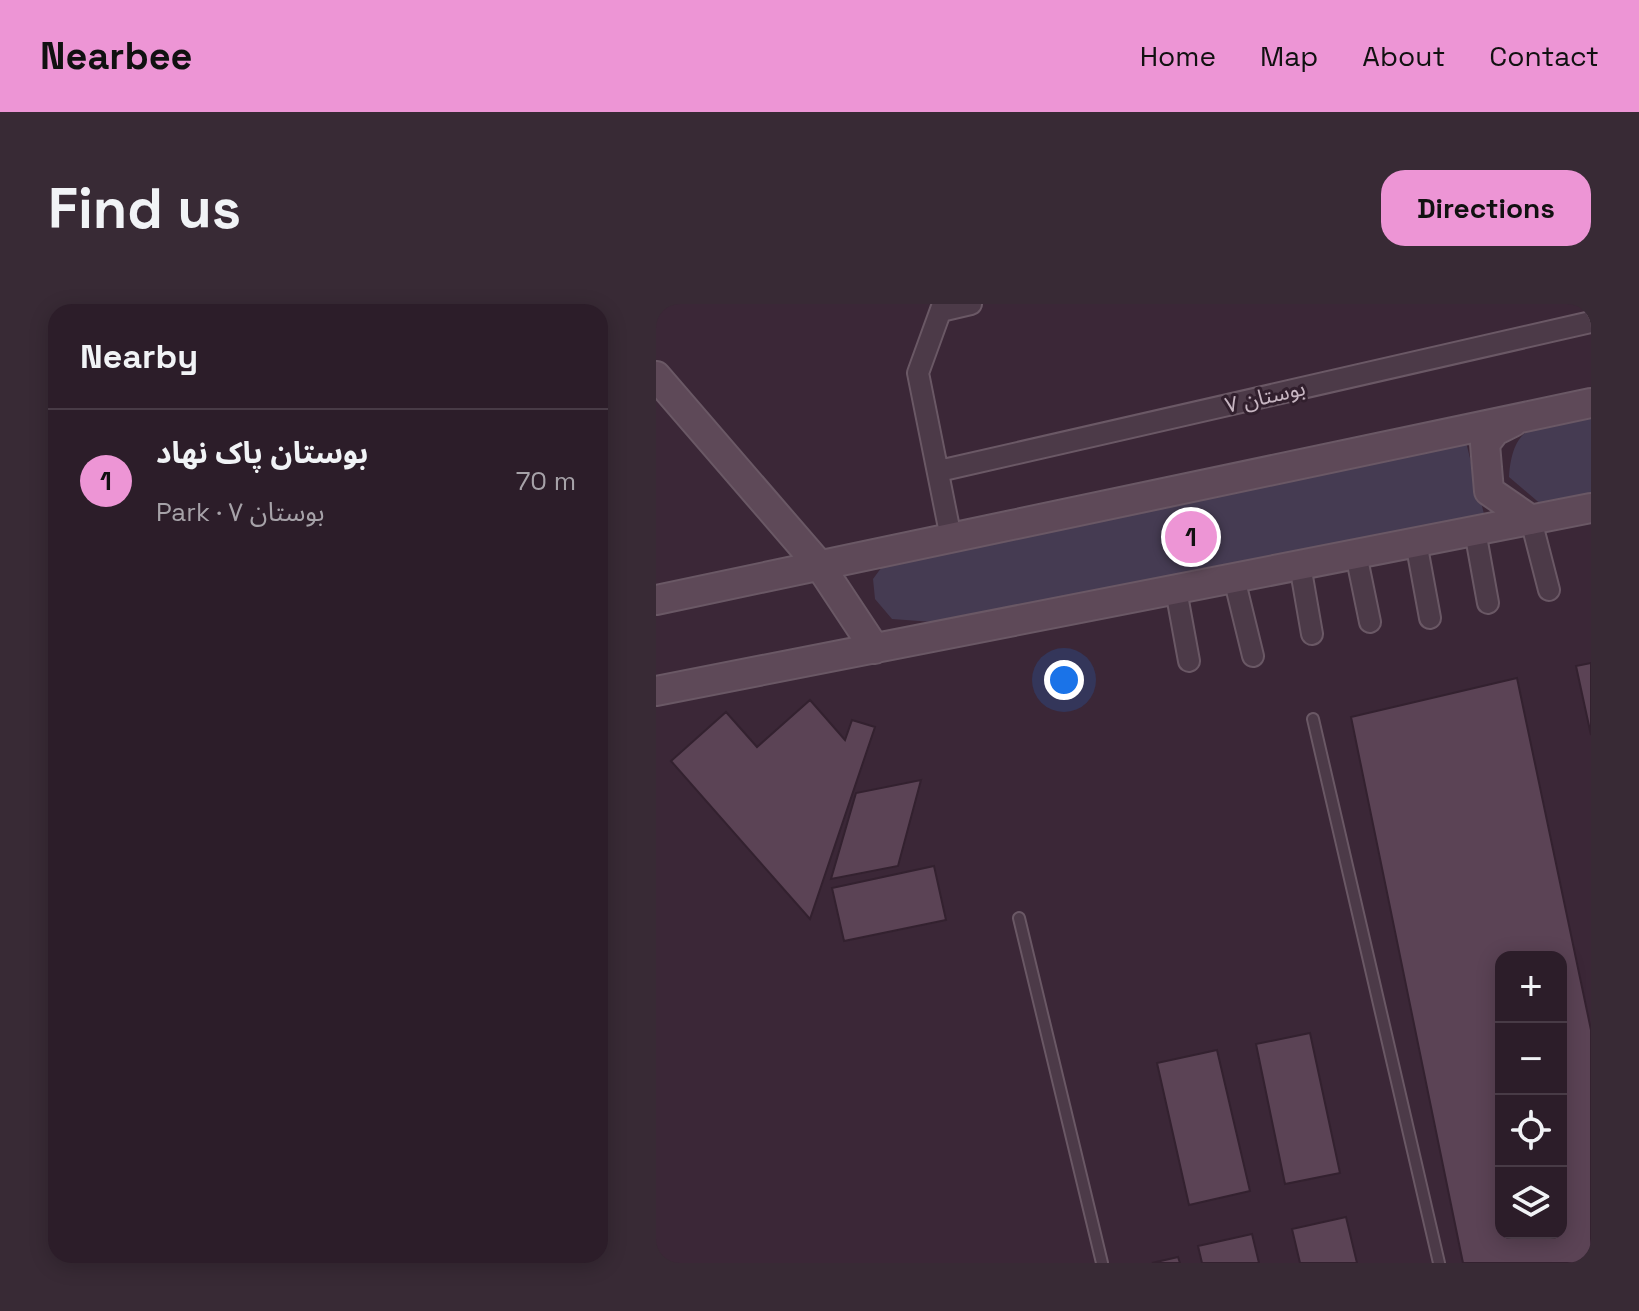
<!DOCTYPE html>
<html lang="en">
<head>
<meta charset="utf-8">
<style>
  :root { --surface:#2c1d29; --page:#382a35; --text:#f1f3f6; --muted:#a6a2a8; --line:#483b46; --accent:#ed95d5 }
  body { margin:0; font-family:"Space Grotesk","Noto Sans Arabic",sans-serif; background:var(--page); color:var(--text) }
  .controls { position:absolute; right:24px; bottom:24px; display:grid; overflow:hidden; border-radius:16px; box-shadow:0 4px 20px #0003 }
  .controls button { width:72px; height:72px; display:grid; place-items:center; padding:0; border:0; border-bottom:2px solid var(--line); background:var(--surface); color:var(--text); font:40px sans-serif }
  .you { position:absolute; left:408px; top:376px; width:28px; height:28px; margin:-20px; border:6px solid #fff; border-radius:50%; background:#1a73e8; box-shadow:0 0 0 12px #1a73e833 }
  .badge { display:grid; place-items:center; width:52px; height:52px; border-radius:50%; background:var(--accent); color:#111; font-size:26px; font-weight:700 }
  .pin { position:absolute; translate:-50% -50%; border:4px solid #fff; box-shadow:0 2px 8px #0006 }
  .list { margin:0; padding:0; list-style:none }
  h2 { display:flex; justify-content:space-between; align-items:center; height:104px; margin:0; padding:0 32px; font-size:34px }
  h2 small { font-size:26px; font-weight:400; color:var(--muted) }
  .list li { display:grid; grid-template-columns:52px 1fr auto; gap:24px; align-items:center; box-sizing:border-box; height:144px; padding:0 32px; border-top:2px solid var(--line) }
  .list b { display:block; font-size:30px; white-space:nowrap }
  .list p { margin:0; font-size:26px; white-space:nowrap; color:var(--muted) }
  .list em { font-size:26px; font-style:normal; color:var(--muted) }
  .icon { flex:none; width:44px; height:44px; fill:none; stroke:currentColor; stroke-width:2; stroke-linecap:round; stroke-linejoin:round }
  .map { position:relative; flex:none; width:935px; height:959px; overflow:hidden; border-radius:24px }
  header { display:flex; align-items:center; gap:48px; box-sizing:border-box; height:112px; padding:0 40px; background:var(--accent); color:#111 }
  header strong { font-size:38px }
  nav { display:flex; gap:44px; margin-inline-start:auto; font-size:28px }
  .intro { display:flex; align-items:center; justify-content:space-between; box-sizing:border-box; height:192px; padding:0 48px }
  h1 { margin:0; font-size:56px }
  .button { padding:20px 36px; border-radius:24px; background:var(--accent); color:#111; font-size:28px; font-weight:700 }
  main { display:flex; gap:48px; padding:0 48px }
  aside { flex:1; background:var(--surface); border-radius:24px; box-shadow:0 4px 20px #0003 }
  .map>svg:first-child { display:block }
  .green { fill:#453b52 }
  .building { fill:#5b4355; stroke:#33212f; stroke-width:2; fill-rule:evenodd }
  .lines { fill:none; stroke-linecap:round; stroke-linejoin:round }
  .lane-casing { stroke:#6a5865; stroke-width:14 }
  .street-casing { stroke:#6a5865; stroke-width:24 }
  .secondary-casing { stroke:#6a5865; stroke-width:32 }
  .lane { stroke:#4c3a48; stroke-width:10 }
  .street { stroke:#4c3a48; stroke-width:20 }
  .secondary { stroke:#5e4958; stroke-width:28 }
  .labels { text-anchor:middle; stroke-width:6; stroke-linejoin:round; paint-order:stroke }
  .street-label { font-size:22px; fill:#c7b6c2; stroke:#311f2d }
</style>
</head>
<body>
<header>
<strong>Nearbee</strong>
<nav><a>Home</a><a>Map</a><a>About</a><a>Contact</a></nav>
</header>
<div class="intro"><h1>Find us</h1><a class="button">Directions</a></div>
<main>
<aside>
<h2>Nearby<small></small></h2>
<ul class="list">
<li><span class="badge">1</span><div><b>بوستان پاک نهاد</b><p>Park · بوستان ۷</p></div><em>70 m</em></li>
</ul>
</aside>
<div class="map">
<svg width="935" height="959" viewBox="0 0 935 959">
  <rect width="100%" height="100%" fill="#3b2737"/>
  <path class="green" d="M935,111V193L887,202L853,173C857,114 885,121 935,111Z
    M809,134L829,214L366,305L277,318L236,315L219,295L217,275L231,256Z"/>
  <path class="building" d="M935,359V431L920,362Z
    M861,374L935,726V959H807L695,413ZM845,653H905V929H845Z
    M154,396L189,436L196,416L219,423L154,615L15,457L70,408L101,443Z
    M265,476L242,562L175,575L200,489Z
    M278,562L290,616L188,637L176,584Z
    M654,729L684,869L629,880L600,740Z
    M561,746L594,887L533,901L501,759Z
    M690,913L701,959H644L636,925Z
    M596,930L603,959H546L542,942Z
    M522,953L524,959H496Z"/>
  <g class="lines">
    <g class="lane-casing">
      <path id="lane" d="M657,415L783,959
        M363,614L446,959"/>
    </g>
    <g class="street-casing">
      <path id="street" d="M287,0L262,69L295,234
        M285,7L315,0
        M283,167L935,18
        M875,216L893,286
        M819,227L832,299
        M760,238L774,314
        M700,250L714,318
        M644,261L656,330
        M578,274L597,352
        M520,286L533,357"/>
    </g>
    <g class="secondary-casing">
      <path id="secondary" d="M0,72L164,262L219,345
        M857,118L839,127L829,140L833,187L875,216
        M0,296L935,99
        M0,387L935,204"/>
    </g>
    <use href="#lane" class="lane"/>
    <use href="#street" class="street"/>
    <use href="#secondary" class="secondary"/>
  </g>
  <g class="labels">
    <g class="street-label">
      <text transform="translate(609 92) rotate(-13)" y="8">بوستان ۷</text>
    </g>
  </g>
</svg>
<div class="controls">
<button>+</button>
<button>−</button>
<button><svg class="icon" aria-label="locate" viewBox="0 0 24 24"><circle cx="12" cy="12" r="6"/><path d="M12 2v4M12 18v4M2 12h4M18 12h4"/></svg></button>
<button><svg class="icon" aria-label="layers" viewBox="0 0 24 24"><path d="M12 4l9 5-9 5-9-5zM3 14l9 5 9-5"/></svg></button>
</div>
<div class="you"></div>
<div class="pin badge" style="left:535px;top:233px">1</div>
</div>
</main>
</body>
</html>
